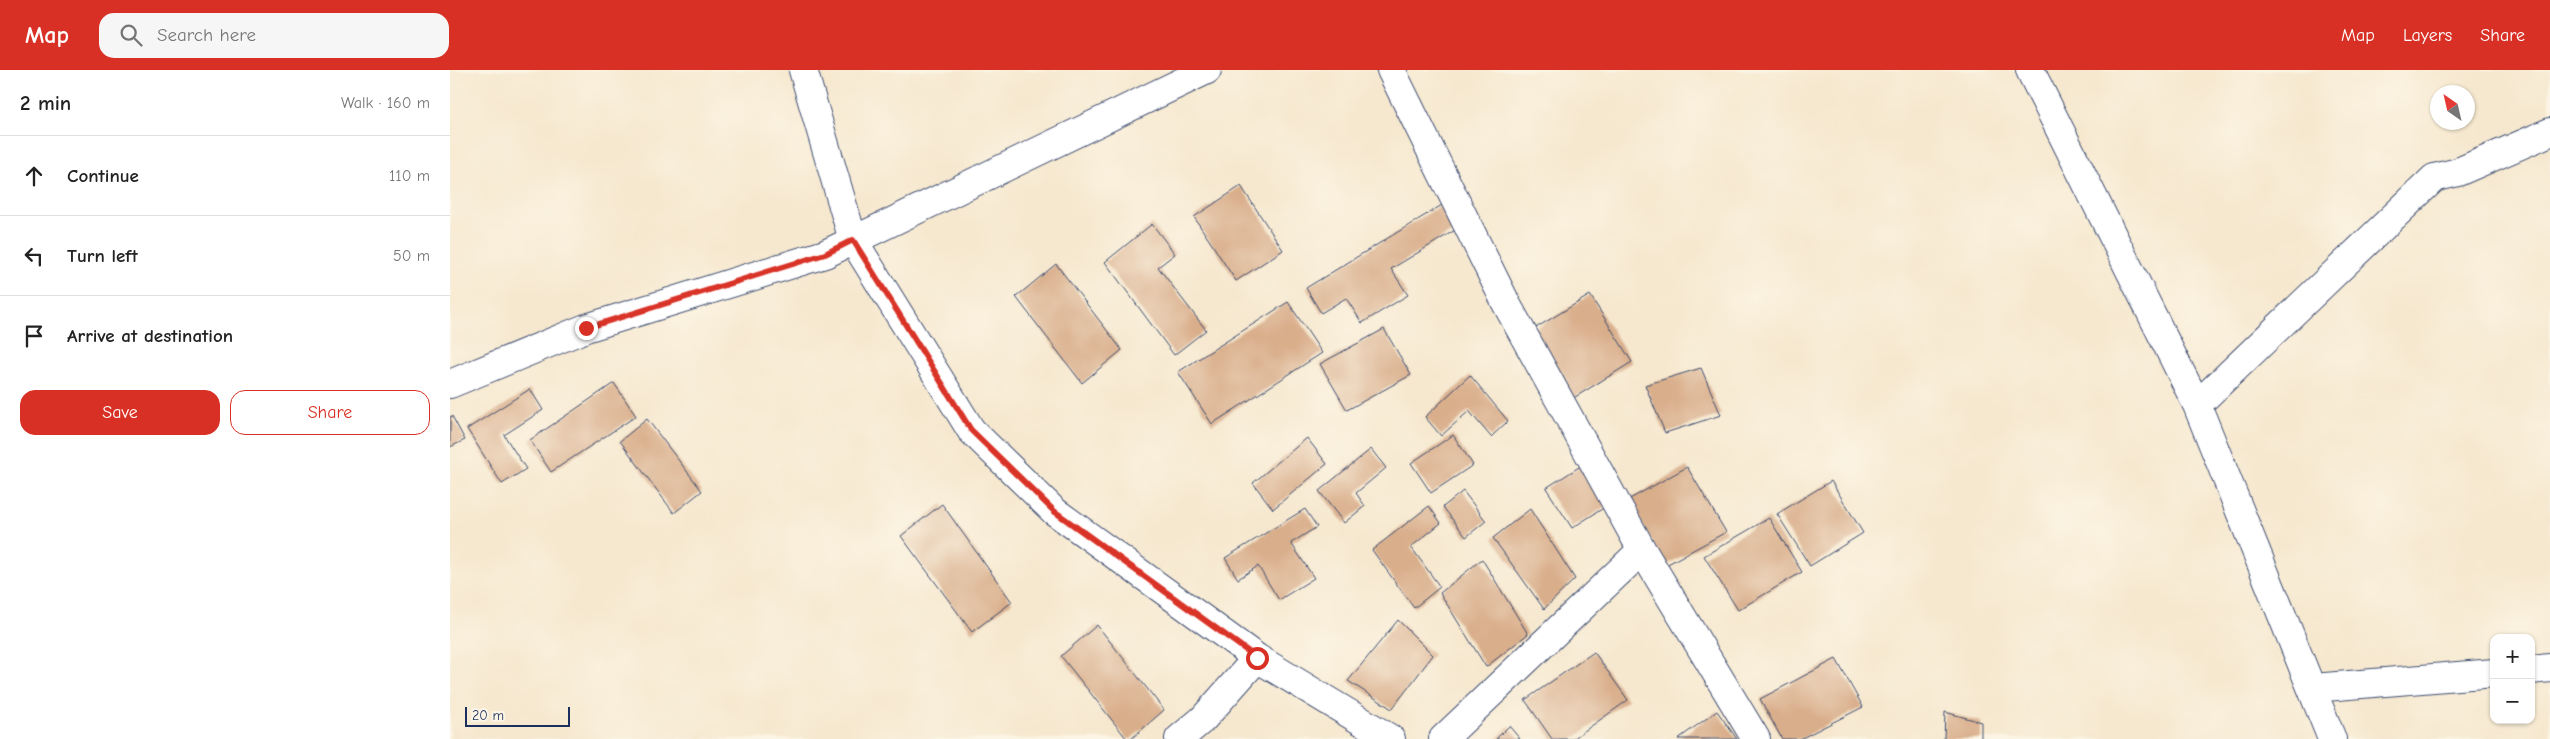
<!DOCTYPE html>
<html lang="en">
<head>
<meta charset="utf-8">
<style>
  :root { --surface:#fff; --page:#f6f6f6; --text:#222; --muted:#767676; --line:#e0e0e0; --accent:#d93025 }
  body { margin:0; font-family:"Comic Neue",sans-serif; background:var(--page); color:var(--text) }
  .controls { position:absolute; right:15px; bottom:15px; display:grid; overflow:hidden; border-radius:10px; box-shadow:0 1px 4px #0004 }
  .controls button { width:45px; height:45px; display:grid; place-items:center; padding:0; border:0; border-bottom:1px solid var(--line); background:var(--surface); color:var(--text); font:25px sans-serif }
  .compass { position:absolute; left:1980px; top:15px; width:45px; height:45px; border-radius:50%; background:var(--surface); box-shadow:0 1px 4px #0004; rotate:326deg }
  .scale { position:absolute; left:15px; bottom:12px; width:105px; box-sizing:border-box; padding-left:5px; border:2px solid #1b2f5e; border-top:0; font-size:14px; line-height:18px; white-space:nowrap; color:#1b2f5e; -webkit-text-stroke:4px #fcf5e5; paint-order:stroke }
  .stop { position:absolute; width:15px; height:15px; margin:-11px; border:4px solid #d93025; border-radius:50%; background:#fff }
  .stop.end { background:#d93025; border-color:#fff; box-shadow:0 1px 5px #0008 }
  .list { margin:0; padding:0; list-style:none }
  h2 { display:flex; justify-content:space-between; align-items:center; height:65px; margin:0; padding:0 20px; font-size:21px }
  h2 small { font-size:16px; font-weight:400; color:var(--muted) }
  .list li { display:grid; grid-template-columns:32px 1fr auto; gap:15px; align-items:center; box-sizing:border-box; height:80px; padding:0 20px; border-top:1px solid var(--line) }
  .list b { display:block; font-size:19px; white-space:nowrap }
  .list em { font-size:16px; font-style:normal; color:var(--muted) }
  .actions { display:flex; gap:10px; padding:15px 20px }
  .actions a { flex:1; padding:11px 0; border:1px solid var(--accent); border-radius:15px; text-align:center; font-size:18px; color:var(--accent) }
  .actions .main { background:var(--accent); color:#fff }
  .icon { flex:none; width:28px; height:28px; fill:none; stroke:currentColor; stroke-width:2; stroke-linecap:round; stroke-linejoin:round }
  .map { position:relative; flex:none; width:2100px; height:669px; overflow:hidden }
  header { display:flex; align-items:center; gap:30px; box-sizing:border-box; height:70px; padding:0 25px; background:var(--accent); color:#fff }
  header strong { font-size:24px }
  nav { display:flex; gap:28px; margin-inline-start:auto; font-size:18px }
  .search { width:350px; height:45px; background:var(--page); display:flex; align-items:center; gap:12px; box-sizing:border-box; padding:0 18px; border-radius:15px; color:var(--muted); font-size:19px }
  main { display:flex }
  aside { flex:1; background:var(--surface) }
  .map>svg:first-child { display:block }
  .building { fill:#d9ae8b }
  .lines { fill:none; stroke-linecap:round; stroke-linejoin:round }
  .street-casing { stroke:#3c4b6f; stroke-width:30 }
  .secondary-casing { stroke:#3c4b6f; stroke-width:30 }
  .street { stroke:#fff; stroke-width:28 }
  .secondary { stroke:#fff; stroke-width:28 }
  .route { stroke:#d93025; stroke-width:6 }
</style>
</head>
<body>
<header>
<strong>Map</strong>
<div class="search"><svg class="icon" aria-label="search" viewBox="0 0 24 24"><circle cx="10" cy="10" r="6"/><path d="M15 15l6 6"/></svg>Search here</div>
<nav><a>Map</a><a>Layers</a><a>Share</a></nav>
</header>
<main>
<aside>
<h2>2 min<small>Walk · 160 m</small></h2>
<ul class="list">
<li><svg class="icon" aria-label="ahead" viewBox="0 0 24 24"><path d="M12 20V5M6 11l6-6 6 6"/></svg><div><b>Continue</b></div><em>110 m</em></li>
<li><svg class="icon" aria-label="left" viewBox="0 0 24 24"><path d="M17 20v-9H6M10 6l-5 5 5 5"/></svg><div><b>Turn left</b></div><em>50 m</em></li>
<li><svg class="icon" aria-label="arrive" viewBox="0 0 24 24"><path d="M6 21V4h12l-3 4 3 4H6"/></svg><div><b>Arrive at destination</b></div></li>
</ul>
<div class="actions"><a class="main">Save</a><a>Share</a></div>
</aside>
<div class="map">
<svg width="2100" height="669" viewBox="0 0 2100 669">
  <rect width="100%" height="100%" fill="#fcf5e5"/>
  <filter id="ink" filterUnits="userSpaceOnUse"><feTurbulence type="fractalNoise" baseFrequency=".02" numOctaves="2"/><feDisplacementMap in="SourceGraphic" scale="10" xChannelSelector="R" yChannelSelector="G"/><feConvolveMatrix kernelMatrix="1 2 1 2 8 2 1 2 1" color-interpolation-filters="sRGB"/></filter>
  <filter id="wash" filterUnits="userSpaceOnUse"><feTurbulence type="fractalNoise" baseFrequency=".0096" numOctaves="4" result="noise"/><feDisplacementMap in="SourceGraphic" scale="20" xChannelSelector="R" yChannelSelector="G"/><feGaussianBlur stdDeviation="1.12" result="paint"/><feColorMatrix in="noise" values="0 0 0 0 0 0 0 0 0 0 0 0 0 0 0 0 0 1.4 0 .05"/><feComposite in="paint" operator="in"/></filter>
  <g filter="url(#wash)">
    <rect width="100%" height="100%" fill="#f6e8cf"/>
    <g id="blocks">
      <path class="building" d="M791,116L833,180L786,211L744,147Z
        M992,135L1007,159L941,199L958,225L912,253L896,228L871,243L856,218Z
        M702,154L725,184L708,197L756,260L724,285L655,192Z
        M606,194L672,280L632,313L566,227Z
        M1140,225L1182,292L1122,329L1079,262Z
        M838,232L872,283L762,354L728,302Z
        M934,259L961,305L897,340L870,294Z
        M1251,298L1271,345L1215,363L1195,315Z
        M1020,305L1058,351L1041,367L1019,341L991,366L975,347Z
        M164,313L186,346L101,402L80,370Z
        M80,319L93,340L54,365L76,399L52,414L17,359Z
        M2,346L15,370L0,377V347Z
        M197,349L252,421L224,443L170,371Z
        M1003,365L1023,395L981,423L961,393Z
        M857,368L877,394L823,439L803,413Z
        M921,379L936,398L906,423L915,436L894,453L869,421Z
        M1137,392L1163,432L1122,458L1096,418Z
        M1237,397L1276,462L1216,495L1178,430Z
        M1381,411L1413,463L1360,496L1327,444Z
        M1013,421L1036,451L1016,467L993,437Z
        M492,434L562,532L522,562L451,466Z
        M979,436L991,453L961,477L990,517L964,538L922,480Z
        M855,439L867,457L841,473L864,508L829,530L808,496L788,509L775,488Z
        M1080,439L1125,509L1094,539L1043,468Z
        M1319,448L1352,502L1288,540L1254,486Z
        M1032,489L1078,564L1036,597L990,523Z
        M948,550L983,585L942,639L898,611Z
        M647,555L714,640L681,669H677L611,586Z
        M1144,582L1178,630L1123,669H1102L1075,630Z
        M1386,589L1413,637L1350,669H1332L1310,629Z
        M1267,641L1287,669H1228Z
        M1495,642L1531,652V669H1494Z
        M1059,656L1070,669H1046Z"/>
    </g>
  </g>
  <g filter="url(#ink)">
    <use href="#blocks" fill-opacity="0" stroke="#3c4b6f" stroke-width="1"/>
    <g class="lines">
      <g class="street-casing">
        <path id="street" d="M353,0L403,170L521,360L604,441L807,588L941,669
          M941,0L1057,235L1192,480L1306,669
          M1580,0L1747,335L1882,669
          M1747,335L1984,108L2008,102L2100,62
          M2081,600L2100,598
          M1863,618L2044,603
          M729,669L753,649L807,588
          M993,669L1192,480"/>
      </g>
      <g class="secondary-casing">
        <path id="secondary" d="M0,314L136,258L375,184L757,0"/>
      </g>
      <use href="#street" class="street"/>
      <use href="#secondary" class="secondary"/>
    </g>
  </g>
  <g class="lines" filter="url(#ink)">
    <path class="route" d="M136,258L375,184L403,170L521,360L604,441L807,588"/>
  </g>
</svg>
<div class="controls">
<button>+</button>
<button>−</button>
</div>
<svg class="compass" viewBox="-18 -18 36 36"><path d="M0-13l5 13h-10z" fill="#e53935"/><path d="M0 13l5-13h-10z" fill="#767676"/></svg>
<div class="scale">20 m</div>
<div class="stop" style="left:807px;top:588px"></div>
<div class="stop end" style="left:136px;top:258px"></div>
</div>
</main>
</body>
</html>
